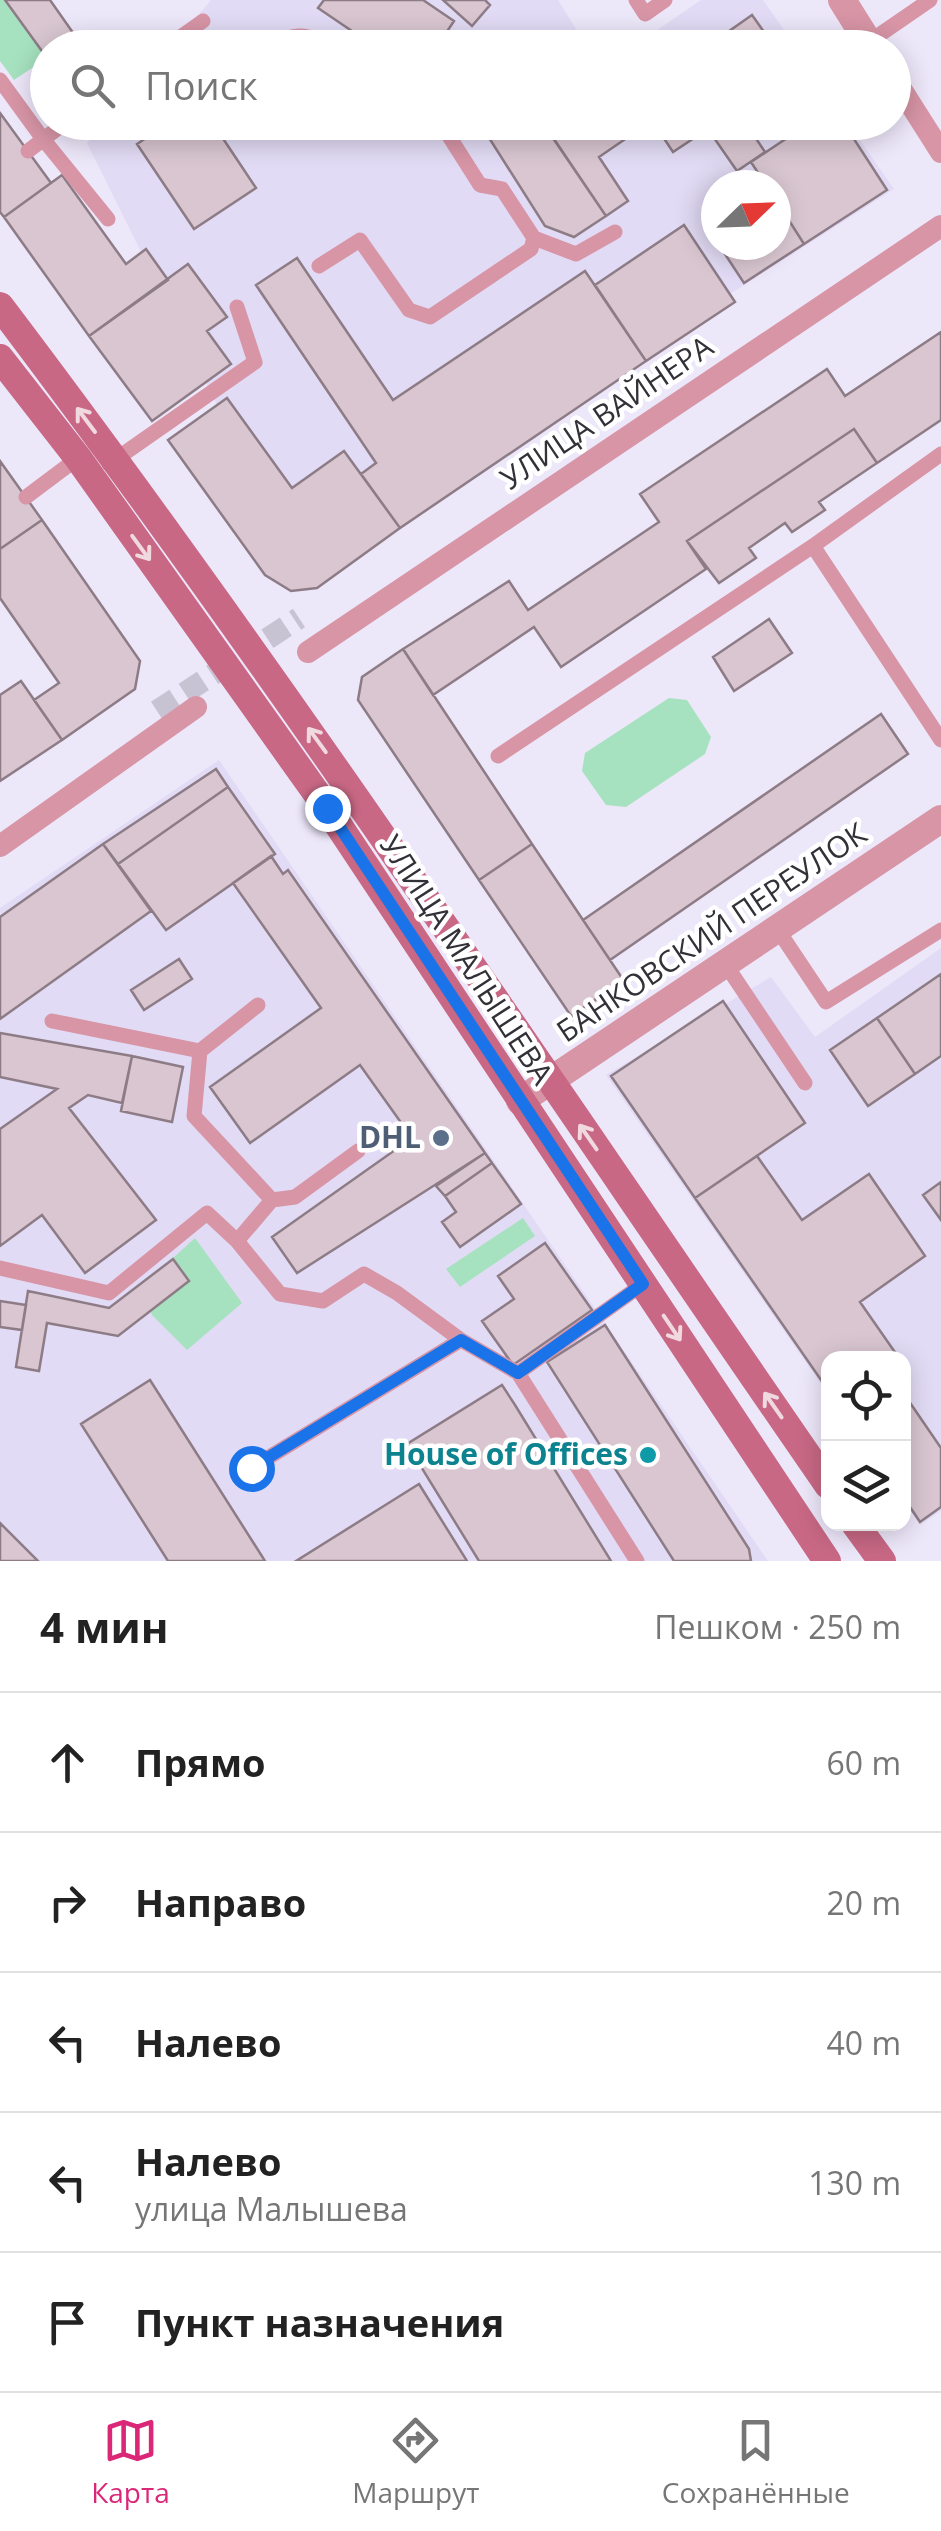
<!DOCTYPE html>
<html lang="ru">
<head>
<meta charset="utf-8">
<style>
  :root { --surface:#fff; --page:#f2f2f2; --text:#222; --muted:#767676; --line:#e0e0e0; --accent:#db2777 }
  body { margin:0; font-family:"Open Sans",sans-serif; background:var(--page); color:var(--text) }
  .controls { position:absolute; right:30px; bottom:30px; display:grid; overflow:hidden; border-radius:20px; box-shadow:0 5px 25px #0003 }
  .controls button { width:90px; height:90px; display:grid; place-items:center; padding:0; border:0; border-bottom:2px solid var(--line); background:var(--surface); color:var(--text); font:50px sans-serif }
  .compass { position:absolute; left:701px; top:170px; width:90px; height:90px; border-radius:50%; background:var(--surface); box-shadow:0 5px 25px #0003; rotate:67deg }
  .stop { position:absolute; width:30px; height:30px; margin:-22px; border:8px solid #1a73e8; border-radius:50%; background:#fff }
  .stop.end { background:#1a73e8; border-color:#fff; box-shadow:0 2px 10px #0008 }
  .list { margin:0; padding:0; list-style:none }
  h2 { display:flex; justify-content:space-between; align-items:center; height:130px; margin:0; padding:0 40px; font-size:42px }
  h2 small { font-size:32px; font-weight:400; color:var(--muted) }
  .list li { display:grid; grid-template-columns:65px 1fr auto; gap:30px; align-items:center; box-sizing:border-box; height:140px; padding:0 40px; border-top:2px solid var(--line) }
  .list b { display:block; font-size:38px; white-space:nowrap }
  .list p { margin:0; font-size:32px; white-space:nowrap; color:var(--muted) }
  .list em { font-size:32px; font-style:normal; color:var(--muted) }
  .icon { flex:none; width:55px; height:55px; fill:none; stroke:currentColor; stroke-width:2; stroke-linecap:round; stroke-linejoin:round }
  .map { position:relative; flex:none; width:941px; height:1561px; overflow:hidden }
  .search { position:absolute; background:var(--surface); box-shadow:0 5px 25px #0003; left:30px; right:30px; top:30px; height:110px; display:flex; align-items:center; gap:25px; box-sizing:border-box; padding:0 35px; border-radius:55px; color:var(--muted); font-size:38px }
  .sheet { height:830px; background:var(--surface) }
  nav { display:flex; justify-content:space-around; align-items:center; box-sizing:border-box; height:140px; border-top:2px solid var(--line); background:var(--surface); font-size:28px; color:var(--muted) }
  nav a { display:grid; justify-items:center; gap:5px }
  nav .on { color:var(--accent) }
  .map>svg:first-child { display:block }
  .built { fill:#e2dbf5; fill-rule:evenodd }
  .green { fill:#a6e2bf }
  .building { fill:#d9c6d1; stroke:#8d7c86; stroke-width:2.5 }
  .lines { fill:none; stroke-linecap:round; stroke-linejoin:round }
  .pedestrian-tunnel { stroke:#c8c3d3; stroke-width:22; stroke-dasharray:22 11; stroke-linecap:butt }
  .service { stroke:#d795a6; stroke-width:15 }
  .pedestrian { stroke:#d795a6; stroke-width:22 }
  .minor { stroke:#d795a6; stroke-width:28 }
  .secondary { stroke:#c86885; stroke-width:28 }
  .oneway { stroke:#f1d9e0 }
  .route { stroke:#1a73e8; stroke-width:12 }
  .service-dot { fill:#5c6f8a; stroke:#fff; stroke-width:4 }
  .culture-dot { fill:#0f9aa8; stroke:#fff; stroke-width:4 }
  .labels { text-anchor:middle; stroke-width:9; stroke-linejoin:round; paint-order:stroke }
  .street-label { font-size:30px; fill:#333138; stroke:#fff }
  .service-label { font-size:30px; font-weight:bold; fill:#4e5e75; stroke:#fff; text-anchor:end }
  .culture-label { font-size:30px; font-weight:bold; fill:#0d838f; stroke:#fff; text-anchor:end }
</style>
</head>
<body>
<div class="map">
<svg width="941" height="1561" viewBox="0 0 941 1561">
  <rect width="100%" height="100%" fill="#ede7fa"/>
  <path class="built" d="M211,0H558L587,47L170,48Z
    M701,0H763L796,47L631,48Z
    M105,122L848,123L894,189L299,570L87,143ZM716,185H776V245H716Z
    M219,760L768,1561H0V908Z
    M941,948V1511L920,1525L904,1502V1358H828V1394L606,1075L771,977L815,1037Z"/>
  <path class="green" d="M0,0H5L47,58L14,80L0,61Z
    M669,698L687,700L711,737L705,754L626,807L606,805L582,771L585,753Z
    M523,1218L535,1236L460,1287L446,1269Z
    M195,1238L242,1303L187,1350L152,1315L139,1289Z"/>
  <path class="building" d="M5,0H50L76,37L62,48H48L47,58Z
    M324,0H423L454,21L436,48H377L318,8Z
    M443,0H485L490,5L472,26Z
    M752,15L769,39L757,48H705Z
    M0,113L51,183L4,217L0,212Z
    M212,122L256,188L194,229L137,144L170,122Z
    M479,122H542L606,216L574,237L545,226Z
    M573,122H650L599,157L628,201L606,216L552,136Z
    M653,122H689L697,136L673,152Z
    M703,122H745L765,152L737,171Z
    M811,122H843L887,190L804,244L776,200V185H766L751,162Z
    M62,175L126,264L146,249L168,280L89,336L4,217Z
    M776,200L804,244L744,283L719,245H776Z
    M684,225L735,302L646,361L595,285Z
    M297,258L393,400L585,271L646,361L400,528L361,474L376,463L256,285Z
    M188,264L227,317L207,331L231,364L152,421L89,336Z
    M941,332V420L877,463L854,429L687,541L706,569L561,667L534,627L433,695L403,649L509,581L528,610L659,522L640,494L827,369L845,396Z
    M227,398L292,488L344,451L400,528L317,588L291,591L265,575L168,440Z
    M854,429L877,463L819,502L825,510L792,532L785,523L749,548L756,558L719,583L687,541Z
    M0,461L42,520L0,549Z
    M42,520L140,661L135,689L62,740L34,700L59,683L0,598V549Z
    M769,619L792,653L734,691L713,657Z
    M403,649L532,844L479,880L358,700L362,677Z
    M21,681L62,740L0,781V695Z
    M881,714L908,754L610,960L583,920Z
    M216,769L228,787L118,864L103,844Z
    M228,787L275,854L166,930L118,864Z
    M103,844L151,911L0,1019V917Z
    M532,844L624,981L571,1016L479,880Z
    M271,856L283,874L288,870L485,1153L297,1273L272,1237L412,1138L360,1065L250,1143L210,1087L321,1008L233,883Z
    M179,959L192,979L144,1010L131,990Z
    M941,974V1056L915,1074L877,1018Z
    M608,991L613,999L586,1016H571Z
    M723,1001L805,1123L695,1198L611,1076Z
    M877,1018L915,1074L868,1106L830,1050Z
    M0,1033L132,1056L122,1103L88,1095L69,1108L156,1220L85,1273L42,1215L0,1246V1129L57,1089L0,1077Z
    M132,1056L183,1067L172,1122L121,1111Z
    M485,1153L492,1163L445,1196L436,1186Z
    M757,1156L802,1220L869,1174L925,1256L860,1302L899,1358H828V1390L695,1198Z
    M492,1163L521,1204L460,1247L442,1222L456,1212L445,1196Z
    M941,1182V1220L923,1195Z
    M545,1243L592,1310L513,1365L482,1321L514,1299L498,1276Z
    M173,1259L189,1281L118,1336L47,1323L39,1371L16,1367L28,1291L109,1308Z
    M0,1301L26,1305L22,1330L0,1327Z
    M605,1325L749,1549L751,1561H674L547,1362Z
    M150,1380L265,1561H168L81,1424Z
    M502,1385L515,1405L611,1561H479L407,1444Z
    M904,1394L941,1448V1507L920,1522L904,1498Z
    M419,1484L467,1561H296L387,1504Z
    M0,1523L38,1561H0Z"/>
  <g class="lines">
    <path class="pedestrian-tunnel" d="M157,711L299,618"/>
    <path class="service" d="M636,0L645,14L665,0
      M869,42L930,0
      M165,48L203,21
      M265,48C298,30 305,34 339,48
      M0,80L43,139L108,219
      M440,122L480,185L502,189L534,238L576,254L615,232
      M28,151L66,122
      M319,266L360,240L409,310L430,317L531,249L534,238
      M109,464L255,362L237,307
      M26,497L78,458
      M813,546L941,740
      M498,756L813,546L941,454
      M778,930L826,1002L941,930
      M726,965L805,1083
      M52,1021L200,1051L194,1116L272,1200L237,1241L280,1294L323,1301L364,1274L397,1293L461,1340L518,1373L637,1561
      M200,1051L258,1005
      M272,1200L295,1197L358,1151
      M0,1268L109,1293L207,1213L237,1241
      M518,1373L643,1284
      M251,1468L461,1340"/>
    <path class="pedestrian" d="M894,78L941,152
      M308,652L941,226
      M0,846L196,707"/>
    <path class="minor" d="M842,0L872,48
      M520,1101L941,819"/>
    <path class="secondary" d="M0,306C290,689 555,1090 828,1485
      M0,358L78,458L327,808L827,1561
      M855,1524L882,1561"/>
  </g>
  <defs><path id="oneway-shaft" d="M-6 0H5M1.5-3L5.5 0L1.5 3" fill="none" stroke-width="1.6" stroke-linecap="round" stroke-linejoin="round" transform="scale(2.5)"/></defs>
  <g class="oneway">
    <use href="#oneway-shaft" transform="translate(86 420) rotate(-127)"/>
    <use href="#oneway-shaft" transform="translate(141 548) rotate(54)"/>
    <use href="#oneway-shaft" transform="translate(317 740) rotate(-126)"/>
    <use href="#oneway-shaft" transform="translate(588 1137) rotate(-125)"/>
    <use href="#oneway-shaft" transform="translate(672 1328) rotate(56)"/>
    <use href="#oneway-shaft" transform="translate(773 1405) rotate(-125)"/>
  </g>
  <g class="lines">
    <path class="route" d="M251,1468L461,1340L518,1373L643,1284L327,808"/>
  </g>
  <circle class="service-dot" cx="441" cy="1138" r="10"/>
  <circle class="culture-dot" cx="648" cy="1455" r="10"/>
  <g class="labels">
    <g class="street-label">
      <text transform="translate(607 413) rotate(-34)" y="10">УЛИЦА ВАЙНЕРА</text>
      <text transform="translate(712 933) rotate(-34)" y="10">БАНКОВСКИЙ ПЕРЕУЛОК</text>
      <text transform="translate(466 960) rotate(57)" y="10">УЛИЦА МАЛЫШЕВА</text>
    </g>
    <g class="service-label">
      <text x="421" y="1148">DHL</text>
    </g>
    <g class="culture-label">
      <text x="628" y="1465">House of Offices</text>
    </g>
  </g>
</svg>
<div class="controls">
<button><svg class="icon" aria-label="locate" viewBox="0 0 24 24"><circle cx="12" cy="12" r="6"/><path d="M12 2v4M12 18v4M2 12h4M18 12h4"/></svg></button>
<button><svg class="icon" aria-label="layers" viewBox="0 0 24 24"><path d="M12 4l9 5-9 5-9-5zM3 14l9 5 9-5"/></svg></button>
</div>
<svg class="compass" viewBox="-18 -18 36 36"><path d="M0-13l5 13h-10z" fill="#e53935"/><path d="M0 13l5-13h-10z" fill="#767676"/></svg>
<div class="stop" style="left:251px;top:1468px"></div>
<div class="stop end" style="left:327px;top:808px"></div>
<div class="search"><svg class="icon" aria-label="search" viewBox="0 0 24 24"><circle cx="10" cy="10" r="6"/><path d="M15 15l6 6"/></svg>Поиск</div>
</div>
<section class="sheet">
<h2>4 мин<small>Пешком · 250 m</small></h2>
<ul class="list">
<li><svg class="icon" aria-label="ahead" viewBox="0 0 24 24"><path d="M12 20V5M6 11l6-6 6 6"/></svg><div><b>Прямо</b></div><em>60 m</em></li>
<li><svg class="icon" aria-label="right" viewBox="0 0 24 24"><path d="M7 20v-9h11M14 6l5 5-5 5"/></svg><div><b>Направо</b></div><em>20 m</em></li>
<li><svg class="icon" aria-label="left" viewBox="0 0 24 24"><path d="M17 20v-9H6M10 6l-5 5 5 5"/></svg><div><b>Налево</b></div><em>40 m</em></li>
<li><svg class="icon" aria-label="left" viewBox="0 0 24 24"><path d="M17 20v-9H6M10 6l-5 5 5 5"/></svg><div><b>Налево</b><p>улица Малышева</p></div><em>130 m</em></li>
<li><svg class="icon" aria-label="arrive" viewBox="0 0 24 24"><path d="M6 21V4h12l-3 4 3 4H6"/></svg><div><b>Пункт назначения</b></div></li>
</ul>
</section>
<nav>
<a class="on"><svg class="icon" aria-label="map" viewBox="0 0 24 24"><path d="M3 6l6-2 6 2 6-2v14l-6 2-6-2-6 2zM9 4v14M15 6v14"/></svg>Карта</a>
<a><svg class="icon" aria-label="directions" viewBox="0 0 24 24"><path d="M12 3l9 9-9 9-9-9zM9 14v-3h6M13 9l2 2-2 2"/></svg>Маршрут</a>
<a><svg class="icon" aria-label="saved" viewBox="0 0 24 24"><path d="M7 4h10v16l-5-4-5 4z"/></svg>Сохранённые</a>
</nav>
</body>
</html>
